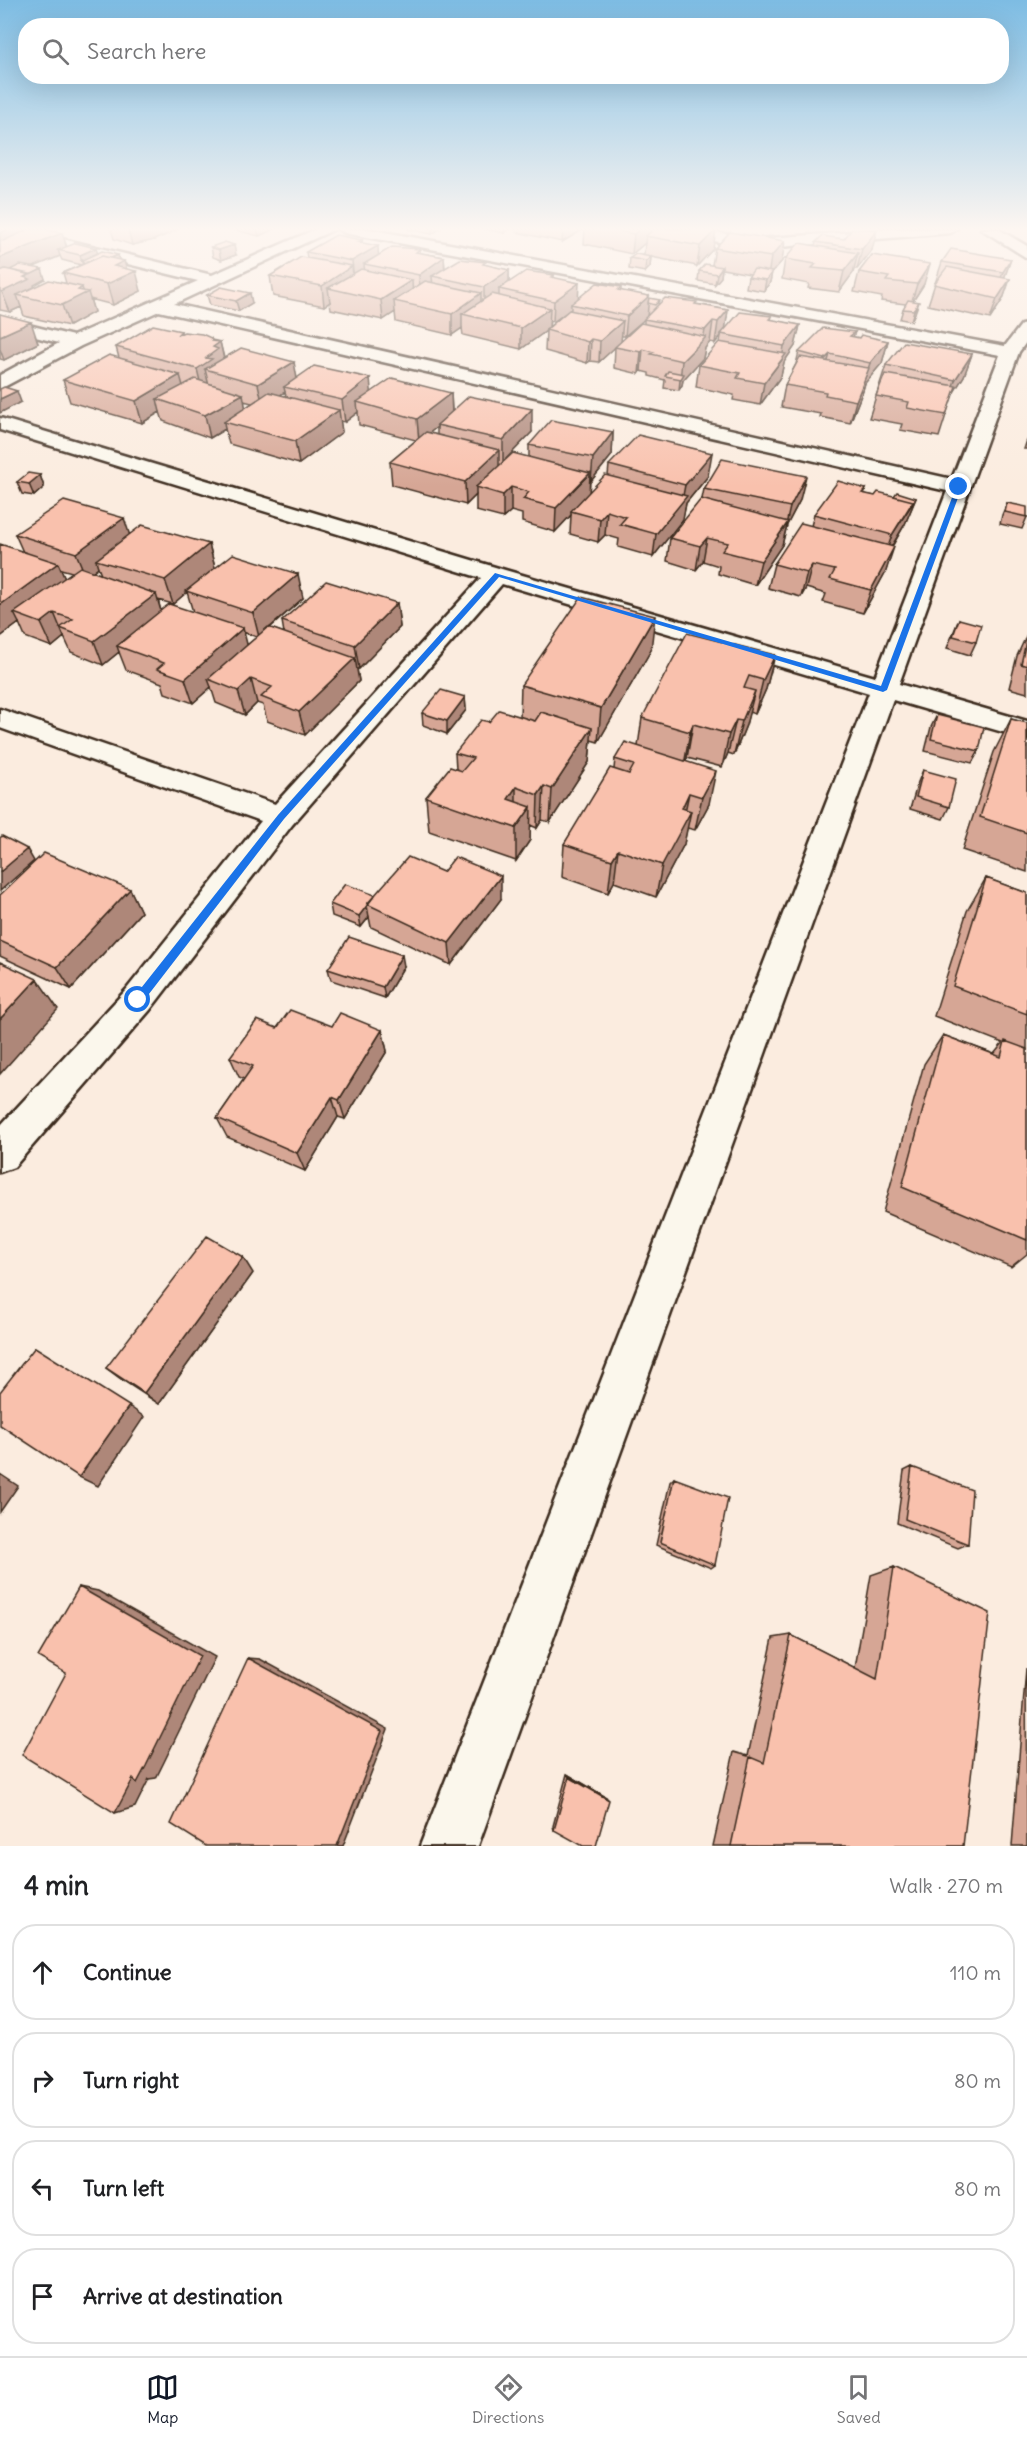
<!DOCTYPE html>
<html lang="en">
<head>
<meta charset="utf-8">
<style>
  :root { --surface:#fff; --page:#f2f2f2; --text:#202124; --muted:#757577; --line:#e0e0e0; --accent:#111827 }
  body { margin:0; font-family:Delius,sans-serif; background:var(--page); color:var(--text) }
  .stop { position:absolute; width:18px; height:18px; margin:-14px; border:4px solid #1a73e8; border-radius:50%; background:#fff }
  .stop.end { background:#1a73e8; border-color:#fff; box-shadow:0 2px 6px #0008 }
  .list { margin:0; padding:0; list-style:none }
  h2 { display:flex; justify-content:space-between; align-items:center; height:78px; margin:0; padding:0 24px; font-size:26px }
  h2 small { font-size:20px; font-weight:400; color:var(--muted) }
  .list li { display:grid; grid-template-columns:39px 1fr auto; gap:18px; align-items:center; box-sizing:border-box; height:96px; margin:0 12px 12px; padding:0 12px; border:2px solid var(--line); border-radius:24px }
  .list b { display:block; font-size:22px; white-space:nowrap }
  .list em { font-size:20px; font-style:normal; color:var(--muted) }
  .icon { flex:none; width:33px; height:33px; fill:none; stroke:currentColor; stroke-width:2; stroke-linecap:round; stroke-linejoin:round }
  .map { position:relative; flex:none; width:1027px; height:1846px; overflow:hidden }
  .search { position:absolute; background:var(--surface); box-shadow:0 6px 24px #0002; left:18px; right:18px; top:18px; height:66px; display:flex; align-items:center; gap:15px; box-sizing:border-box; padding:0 21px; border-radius:24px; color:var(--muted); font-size:22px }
  .sheet { height:510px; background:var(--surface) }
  nav { display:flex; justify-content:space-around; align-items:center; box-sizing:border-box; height:84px; border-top:2px solid var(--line); background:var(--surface); font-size:16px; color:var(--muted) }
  nav a { display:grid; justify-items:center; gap:3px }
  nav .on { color:var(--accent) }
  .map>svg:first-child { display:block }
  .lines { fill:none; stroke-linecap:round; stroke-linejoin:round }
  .minor-casing { stroke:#3b2a1e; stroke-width:5 }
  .minor { fill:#fbf7ec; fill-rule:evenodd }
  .wall { fill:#d6a695; stroke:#3b2a1e; stroke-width:1.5; fill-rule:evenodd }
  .shaded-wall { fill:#ae8779; stroke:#3b2a1e; stroke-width:1.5 }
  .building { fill:#f9c1ad; stroke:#3b2a1e; stroke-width:1.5 }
  .route { fill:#1a73e8 }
</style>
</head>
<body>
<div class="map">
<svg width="1027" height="1846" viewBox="0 0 1027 1846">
  <rect width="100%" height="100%" fill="#fbecdf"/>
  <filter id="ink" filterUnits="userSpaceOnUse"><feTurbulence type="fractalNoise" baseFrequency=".0167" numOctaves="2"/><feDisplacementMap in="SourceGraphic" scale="12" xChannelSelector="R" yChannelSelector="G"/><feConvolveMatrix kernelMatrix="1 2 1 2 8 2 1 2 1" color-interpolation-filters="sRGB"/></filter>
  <g filter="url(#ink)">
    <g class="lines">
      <g class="minor-casing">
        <path id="minor" d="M0,229H21L212,275L316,229H335L174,304L952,479L1000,355L345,233L338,229H368L1005,346L1021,325L1027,324V341L1019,352L899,684L1027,721V739L893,700L478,1846H420L869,693L502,584L292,825L150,1010L14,1167L0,1172V1126L126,990L261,821L0,728V709L275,804L481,578L0,430V418L505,570L875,677L947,491L159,311L81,346L0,389V375L59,343L0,328V318L73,336L198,281L0,233Z
          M666,229H697L755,239L894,229H957L950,233L755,249L673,233Z
          M981,229H998L1027,246V258Z"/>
      </g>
      <use href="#minor" class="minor"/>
    </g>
    <path class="wall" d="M0,229H23L24,231L62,233L67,247L98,253L124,261L126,268L141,291L113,305L90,299L94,312L69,326L24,316L21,307L10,312L0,310ZM60,256L62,260L81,265L63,273L66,283L34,287V285L45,279L33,267Z
      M111,229H179L154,240L132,245L114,239Z
      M231,229H274L259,236Z
      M407,229H440L432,234Z
      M484,229H510L504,233Z
      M516,229H584L562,242L516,232Z
      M585,229H651V232L713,249L697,266L651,257L650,267L645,272L629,269L630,258L644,255L645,243L632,254L584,244Z
      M730,232L782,261L772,272L770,282L764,291L746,288L748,277L750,274L722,269L721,277L715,284L698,281L699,271L712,265L715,248Z
      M362,240V243L379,255L420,249V253L444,257L445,268L486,265L509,270V283L554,275V277L579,298L621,287V291L649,299L660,304H696L728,310L725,329L772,316L771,320L800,325L795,346L784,362L781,376L760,405L733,400L734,395L696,387L699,365L720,342L721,336L715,343L710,342L705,348L703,358L683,380L682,385L679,390L664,388L665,380L649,376V373L641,371L639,374L614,368L615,347L599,362L590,361L587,363L545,351L546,331L521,349L463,335L462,328L452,335L396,322L395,312L383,320L331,309L330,302L324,306L273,296L270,276L307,258L306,252ZM569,310L549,327L550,321L553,322ZM644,319V324L621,342V336H625Z
      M816,242L872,250L857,269H854L853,273L839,292L808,288L809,284L782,279L785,259L815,246Z
      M211,247L236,255L221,260L213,257Z
      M872,255L924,284L913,301L915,313L911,321L900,319L903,309L906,304L881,301L882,297L854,292L859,272Z
      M1011,259L1004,278L1010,279L1003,299L990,319L928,305L942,262Z
      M207,295L252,303L239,311L210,305Z
      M0,314L38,343L4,360L0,359Z
      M181,331V333L220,342L224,358L297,378L372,392L451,393L452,411L532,432L503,462L529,457V445L613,432L612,455L591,481H590L589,492L608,476L609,465L708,476L686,503L683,519L653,557L618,547L619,539L605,535L598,542L570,534L571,515L555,532L522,522V514L511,511L503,518L476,511V495L466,505L392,485L390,462L416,440L359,425L358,412L345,422L340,421L342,432L299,464L229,444L225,429L210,438L163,421L160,412L142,423L70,402L63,380L119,358L116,347ZM285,392L286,396L280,395ZM244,401L252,403L245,408ZM437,427V435L429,433Z
      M855,332L853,337L888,341L882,363L865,383L863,390L850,423L820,417L821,414L781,407L785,385L796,364L799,352Z
      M972,354L964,376L953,393L939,437L900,430L902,424L869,418L886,365Z
      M1027,440V449H1024Z
      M40,475L44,487L34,496L22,494L17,482Z
      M704,489L800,500L787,525L782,545L755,585L718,574L719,566L703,561L696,570L667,561L670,538L702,499Z
      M866,489L864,494L875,496H894L916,498L905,524L892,547L886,571L863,613L823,602L826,594L806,588L801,597L768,588L774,564L811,526L814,514Z
      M1007,503L1027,517L1022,529L1000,524L1002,515Z
      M15,534H130L209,544L215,568L303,598L270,628L284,633L282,621L397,603L400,627L359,669H357L359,681L305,735L267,721L263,705L257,703L245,715L216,703L211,687L193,703L165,693L162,683L126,670L119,652L103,665L71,652L64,637L52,647L25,637L19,623L0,637L23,552ZM98,567L101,575L93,571ZM61,569L72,572L64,578ZM187,592L193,612L161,611L158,600L173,604ZM243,632L257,637L247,645Z
      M959,619L976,642L970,655L947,648Z
      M1027,634V693L1009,688L1017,656Z
      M651,650L598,742L591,740L589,762L550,822L542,820L537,828L530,825V840L516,861L429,831L426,797L456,769L455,753L489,722L520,717L521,685Z
      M775,655L766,689L755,714L749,712L746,725L734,755L728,753L722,767L687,758L686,761L709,804L695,830L687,828L684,844L656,897L614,882L608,893L562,877L564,844L614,769L615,759L638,746L642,718Z
      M465,697L466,710L447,734L423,725L422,713Z
      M937,715L979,751L972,763L925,751L931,727Z
      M1011,719L1027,723V872L962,850L994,752Z
      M923,770L949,807L943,819L910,809L918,782Z
      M986,878L1027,893V1254L1011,1267L883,1212L924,1064L943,1035L994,1054L1003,1043L934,1016L967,911Z
      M130,889L141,912L71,989L0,956V895Z
      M375,895L501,899L451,965L371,927L369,917L361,927L332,916L330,904Z
      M404,966L385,998L331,980L328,969Z
      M332,1026L382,1030L387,1051L345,1119L338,1117L305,1171L227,1137L217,1118L244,1079L239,1077L230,1057L277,1028Z
      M253,1273L159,1404L122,1380L106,1368Z
      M912,1467L968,1544L958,1548L897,1523L904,1471Z
      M674,1478L715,1565L711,1568L656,1545L670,1482Z
      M894,1567L963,1846H713L734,1752L748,1756L773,1638L791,1635L855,1668L871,1575Z
      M1026,1668L1027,1846H1012Z
      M567,1774L606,1797L554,1830L553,1826Z"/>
    <path class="shaded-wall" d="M9,229H23L28,243L0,255V233Z
      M128,229H179L154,240L132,245Z
      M257,229H274L259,236Z
      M432,229H440L432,234Z
      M504,229H510L504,233Z
      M563,229H584L562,242Z
      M640,229H651L650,237L646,236L645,243L632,254L634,234Z
      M716,230L713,249L697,266L700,246Z
      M877,230L872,250L857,269L862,249Z
      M62,233L68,252L58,250L60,256L0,281V258Z
      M362,240L363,254L378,246L379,265L364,264L365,274L354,281L352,261L358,242Z
      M785,241L782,261L768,277L771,257Z
      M234,245L236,255L221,260L219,250Z
      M96,248L99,258L82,260L84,265L83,266L80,255Z
      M858,253L853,273L839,292L844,271Z
      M118,255L120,263L124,261L128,274L136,271L141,291L113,305L107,284L98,264Z
      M444,257L445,277L432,276L433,286L420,295L419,275Z
      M651,257L650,267L645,272L646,261Z
      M1011,259L1004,279L996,292L1003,272Z
      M930,264L924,284L911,304L917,284Z
      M352,266L354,286L328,288L330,302L324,306L322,286Z
      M722,267L721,277L715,284L717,274Z
      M42,269L45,279L34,285L37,295H17L21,307L10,312L2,292L24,277Z
      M509,270V290L499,289V297L484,308V287Z
      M772,272L770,282L764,291L766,280Z
      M1010,279L1003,299L990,319L997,299Z
      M412,280L413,300L394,301L395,312L383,320L381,300Z
      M579,283L578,303L571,304V309L553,322L554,301Z
      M82,287L84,294L88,292L94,312L69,326L62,305Z
      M250,293L252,303L239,311L236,301Z
      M481,293V314H462V328L452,335V314Z
      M649,296L647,317L625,336L627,316Z
      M919,302L915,313L911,321L914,310Z
      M550,308L549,329L546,330V331L521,349V328Z
      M728,310L725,331L721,334V336L715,343L718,322Z
      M623,321L621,342L599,362L600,341Z
      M713,321L710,342L705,348L703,358L683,380L682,385L679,390L682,361L703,340L705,330Z
      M31,322L38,343L4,360L0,349V336Z
      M800,325L795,346L784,362L781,376L760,405L764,383L782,360L784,346Z
      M211,338L213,347L220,342L225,364L205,369L209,386L202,390L197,369L206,358Z
      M591,339L590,361L587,363L588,342Z
      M888,341L882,363L865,383L863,390L850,423L856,401L866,375L870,363Z
      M643,349L641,371L639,374L641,352Z
      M830,354L824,375L820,380L825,359Z
      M972,354L964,376L948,402L955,380Z
      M294,362L298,384L284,387L285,392L263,406L258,384Z
      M180,375L186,397L157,399L160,412L142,423L136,401Z
      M370,378L372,400L357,402L358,412L345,422L342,400Z
      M17,391L21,402L0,413V399Z
      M451,393L452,415L437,425V427L419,441L417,419Z
      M243,394L247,416L224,422L225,429L210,438L205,415Z
      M532,409V432L503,462V440Z
      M339,410L342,432L299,464L295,441Z
      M613,432L612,455L591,481L593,458Z
      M499,450V473L476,487V495L466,505L465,482Z
      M712,453L708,476L686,503L683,519L653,557L656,534L682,501L685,485Z
      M590,473L589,496L571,511V515L555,532L556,508Z
      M40,475L44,487L34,496L29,484Z
      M806,476L800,500L787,525L782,545L755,585L761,561L786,525L790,507Z
      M511,487V511L503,518V495Z
      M916,498L905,524L884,559L892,535Z
      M607,511L605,535L598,542L600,519Z
      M124,518L132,542L96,560L98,567L86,577L76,553Z
      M707,538L703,561L696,570L700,546Z
      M209,544L215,568L173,604L165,580Z
      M894,547L886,571L863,613L871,590Z
      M58,563L68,586L14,613L19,623L0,637V605Z
      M812,565L806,588L801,597L807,573Z
      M298,574L303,598L259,637L253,613Z
      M156,594L163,618L117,646L119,652L103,665L94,641Z
      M397,603L400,627L359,669L355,645Z
      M54,613L64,637L52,647L41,623Z
      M655,616L651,650L598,742L601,708Z
      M243,628L249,652L208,679L211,687L193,703L185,679Z
      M775,655L766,689L755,714L763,680Z
      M355,658L359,681L305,735L299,712Z
      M251,679L257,703L245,715L238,691Z
      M755,691L746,725L734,755L742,721Z
      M465,697L466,710L447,734V721Z
      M736,720L728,753L722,767L729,734Z
      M693,724L687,758L684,765L690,732Z
      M592,728L589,762L550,822L552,789Z
      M716,771L709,804L695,830L702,797Z
      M544,786L542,820L537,828L538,795Z
      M516,787V820L508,799Z
      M689,793L682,826L691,811L684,844L656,897L662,865L682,808Z
      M531,807L530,840L516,861V828Z
      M27,849L34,861L0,891V872Z
      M618,850L614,882L608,893L612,860Z
      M501,876V899L451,965L449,943Z
      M130,889L141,912L71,989L57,967Z
      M367,905L369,917L361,927L359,916Z
      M402,955L404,966L385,998L383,987Z
      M37,979L58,1009L0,1074V1019Z
      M382,1030L387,1051L345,1119L339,1100Z
      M332,1097L338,1117L305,1171L297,1153Z
      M243,1257L253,1273L159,1404L144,1393Z
      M129,1406L144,1417L98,1486L79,1477Z
      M0,1474L18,1486L0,1512Z
      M79,1587L98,1591L215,1657L164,1762L156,1778L149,1779L135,1807L115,1813Z
      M248,1658L260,1659L388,1729L343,1846H337Z
      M567,1774L606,1797L609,1800L569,1777Z"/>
    <path class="building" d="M0,229H9L0,233Z
      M30,229H44L62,233L0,258V240L3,241Z
      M607,229H640L634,234Z
      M654,229H710L716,230L700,246L646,236Z
      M852,229H867L877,230L862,249L816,242L822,236L844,239Z
      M730,232L785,241L771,257L715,248Z
      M336,235L362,240L358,242L378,246L352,261L306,252Z
      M225,242L234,245L219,250L211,247Z
      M76,243L96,248L80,255L58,250Z
      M799,243L858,253L844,271L812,268L816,264L785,259Z
      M392,247L420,249L416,252L444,257L419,275L364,264Z
      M951,249L1011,259L1003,272L942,262Z
      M102,251L118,255L111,258L102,256L89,261L82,260Z
      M636,254L651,257L646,261L630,258Z
      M872,255L930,264L917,284L886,281L889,277L859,272Z
      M102,256L124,261L114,266L136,271L107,284L63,273Z
      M301,257L352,266L322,286L270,276Z
      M460,259L486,262L483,264L509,270L484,287L432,276Z
      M705,264L722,267L717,274L699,271Z
      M20,265L42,269L30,275L10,270Z
      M947,267L1010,279L997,299L934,284Z
      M5,269L30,274L24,277L30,279L2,292L0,291V271Z
      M361,269L412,280L381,300L328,288Z
      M754,269L772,272L766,280L748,277Z
      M526,271L554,275L551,277L579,283L554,301L499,289Z
      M49,280L82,287L78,290L88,292L62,305L17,295Z
      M425,281L481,293L452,314L394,301Z
      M597,283L621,287L618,290L649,296L627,316L571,304Z
      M221,287L250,293L236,301L207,295Z
      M492,294L550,308L521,328L462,314Z
      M649,298L660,300L655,305L648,303Z
      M665,298L697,302L695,304L728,310L718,322L713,321L705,330L644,319Z
      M908,300L919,302L914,310L903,309Z
      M569,310L623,321L600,341L591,339L588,342L546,330Z
      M740,312L772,316L769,319L800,325L784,346L721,334Z
      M0,314L31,322L0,336Z
      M641,323L706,337L682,361L651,354L654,352L643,349L641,352L615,347Z
      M153,325L181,331L177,335L184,332L202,334L211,338L212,341L220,342L213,347L218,349L206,358L212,359L197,369L116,347Z
      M823,328L855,332L850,336L859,338L861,335L888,341L870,363L830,354L825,359L799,352Z
      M719,342L786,354L764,383L737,378L740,373L699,365Z
      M904,342L972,354L955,380L886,365Z
      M241,348L294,362L258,384L205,369Z
      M109,355L180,375L136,401L63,380Z
      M800,357L869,368L856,401L825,395L826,392L785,385Z
      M314,366L370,378L342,400L284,387Z
      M668,371L684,374L681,379L665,376Z
      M885,374L956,386L946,415L907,408L909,402L876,396Z
      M392,378L451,393L417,419L357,402Z
      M195,379L243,394L205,415L157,399Z
      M4,387L17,391L0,399V389Z
      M269,392L339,410L295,441L224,422Z
      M469,396L532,409L503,440L437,425Z
      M551,420L613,432L593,458L529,445Z
      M426,432L499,450L465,482L390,462Z
      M638,435L712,453L685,485L609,465Z
      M513,453L590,473L556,508L523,499L529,492L511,487L503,495L476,487Z
      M722,459L806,476L790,507L704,489Z
      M28,473L40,475L29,484L17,482Z
      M605,475L687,496L656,534L620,524L626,517L607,511L600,519L571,511Z
      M838,481L866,489L862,493L875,496L878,492L913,501L892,535L814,514Z
      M897,492L916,498L913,503V501L894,496Z
      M701,499L788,522L761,561L722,551L728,543L707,538L700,546L670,538Z
      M64,501L124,518L76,553L15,534Z
      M1007,503L1027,507V517L1005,512Z
      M801,523L894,547L871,590L830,579L835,570L812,565L807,573L774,564Z
      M142,525L209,544L165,580L96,560Z
      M0,544L58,563L0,605Z
      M233,554L298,574L253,613L186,591Z
      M80,567L156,594L94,641L60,628L73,619L54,613L41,623L14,613Z
      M326,581L397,603L355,645L282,621Z
      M581,597L655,616L601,708L521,685Z
      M169,604L243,628L185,679L157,669L164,663L117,646Z
      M959,619L981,625L976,642L953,636Z
      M268,627L355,658L299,712L261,697L272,687L251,679L238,691L208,679Z
      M687,633L775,655L763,680L749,676L744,688L755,691L742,721L736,720L729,734L693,724L690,732L642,718Z
      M1027,637V666L1021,664Z
      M441,690L465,697L447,721L422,713Z
      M499,710L535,721L541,712L592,728L552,789L544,786L538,795L516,787L508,799L531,807L516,828L426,797L450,767L462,771L473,758L455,753L481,720L489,722Z
      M937,715L984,727L979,751L931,739Z
      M1011,719L1027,723V833L980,817Z
      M625,742L716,771L702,797L689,793L682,808L691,811L662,865L618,850L612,860L564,844L610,768L629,774L634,765L615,759Z
      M923,770L956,779L949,807L916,797Z
      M2,836L27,849L0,872V838Z
      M44,853L130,889L57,967L0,941V895Z
      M408,857L443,872L455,857L501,876L449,943L367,904Z
      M986,878L1027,893V1014L953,986Z
      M345,884L375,895L359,916L330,904Z
      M349,937L402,955L383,987L328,969Z
      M0,962L37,979L0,1019Z
      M290,1010L332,1026L340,1013L382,1030L339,1100L332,1097L297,1153L217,1118L253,1066L230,1057L257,1020L277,1028Z
      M943,1035L1001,1057L1005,1041L1027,1049V1240L902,1187Z
      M207,1236L243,1257L144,1393L106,1368Z
      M35,1347L129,1406L79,1477L0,1425V1392Z
      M912,1467L972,1490L968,1544L905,1519Z
      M674,1478L728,1498L715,1565L660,1542Z
      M894,1567L990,1613L963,1846H731L750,1757L764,1763L791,1635L877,1679Z
      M79,1587L200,1656L146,1766L137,1783L133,1779L115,1813L22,1755L66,1673L38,1657Z
      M248,1658L382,1731L337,1846H206L171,1824Z
      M569,1777L609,1800L596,1846H583L554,1830Z"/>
  </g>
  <linearGradient id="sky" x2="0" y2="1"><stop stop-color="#7dbce3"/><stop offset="0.47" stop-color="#fdf6f1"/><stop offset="1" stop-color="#fdf6f1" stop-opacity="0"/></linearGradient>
  <rect width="1027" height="487" fill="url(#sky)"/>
  <path class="route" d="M959,485L962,487L887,690L883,692L499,577L284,819L142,1003H134V997L278,815L495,573L881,686L956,487Z"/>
</svg>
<div class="stop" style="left:138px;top:1000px"></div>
<div class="stop end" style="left:959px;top:487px"></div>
<div class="search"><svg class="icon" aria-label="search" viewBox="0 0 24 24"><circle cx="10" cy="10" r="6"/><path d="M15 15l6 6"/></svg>Search here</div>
</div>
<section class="sheet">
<h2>4 min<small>Walk · 270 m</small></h2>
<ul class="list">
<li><svg class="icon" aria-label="ahead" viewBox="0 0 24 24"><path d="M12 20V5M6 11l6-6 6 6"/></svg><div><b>Continue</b></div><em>110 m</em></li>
<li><svg class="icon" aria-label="right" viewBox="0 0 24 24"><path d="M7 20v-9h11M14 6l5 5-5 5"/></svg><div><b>Turn right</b></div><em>80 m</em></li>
<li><svg class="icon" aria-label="left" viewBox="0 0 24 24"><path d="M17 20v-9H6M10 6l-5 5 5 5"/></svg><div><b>Turn left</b></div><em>80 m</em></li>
<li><svg class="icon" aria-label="arrive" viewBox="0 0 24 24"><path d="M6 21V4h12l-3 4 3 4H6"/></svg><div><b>Arrive at destination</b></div></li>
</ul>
</section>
<nav>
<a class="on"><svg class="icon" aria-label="map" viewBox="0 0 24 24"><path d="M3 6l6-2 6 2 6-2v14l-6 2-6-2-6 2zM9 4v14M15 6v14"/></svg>Map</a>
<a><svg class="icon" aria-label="directions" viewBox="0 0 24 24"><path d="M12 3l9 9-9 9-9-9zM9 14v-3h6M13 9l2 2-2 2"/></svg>Directions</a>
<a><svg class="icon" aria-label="saved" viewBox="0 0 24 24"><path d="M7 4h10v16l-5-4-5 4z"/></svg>Saved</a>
</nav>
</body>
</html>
